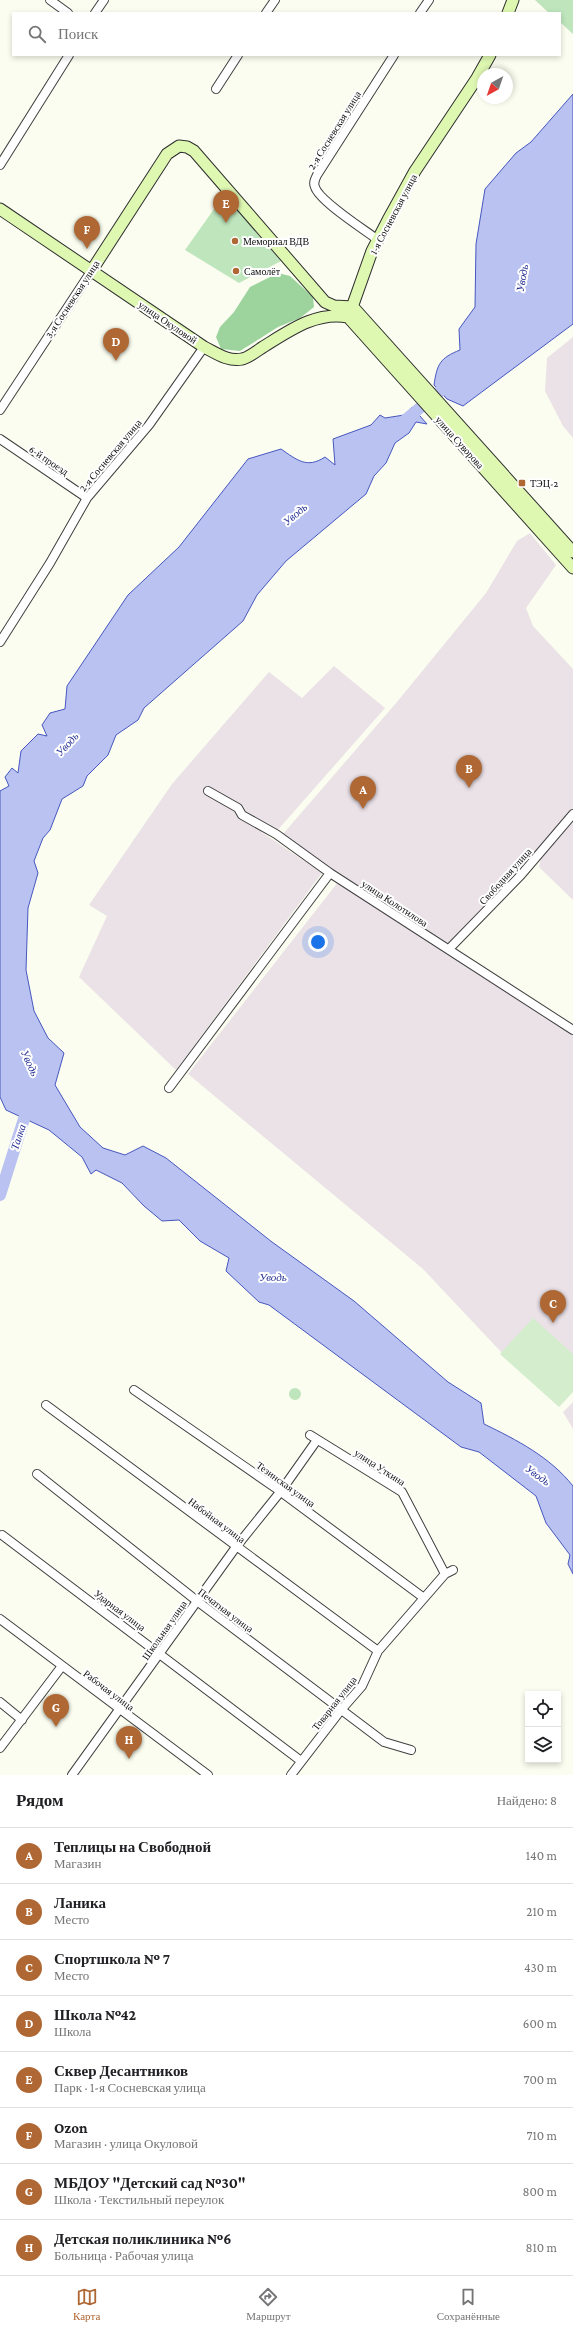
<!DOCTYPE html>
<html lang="ru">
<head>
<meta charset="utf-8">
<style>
  :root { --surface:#fff; --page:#f6f6f6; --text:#202124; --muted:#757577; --line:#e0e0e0; --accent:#af6733 }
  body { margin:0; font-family:"Crimson Pro",serif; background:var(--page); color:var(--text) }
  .controls { position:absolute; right:12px; bottom:12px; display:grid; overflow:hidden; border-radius:0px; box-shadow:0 2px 6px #0003 }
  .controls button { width:36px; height:36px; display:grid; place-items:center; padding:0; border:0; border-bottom:1px solid var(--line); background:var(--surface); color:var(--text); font:20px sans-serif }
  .compass { position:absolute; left:477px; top:68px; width:36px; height:36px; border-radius:50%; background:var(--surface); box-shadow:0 2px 6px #0003; rotate:220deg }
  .you { position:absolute; left:318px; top:942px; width:14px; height:14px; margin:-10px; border:3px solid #fff; border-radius:50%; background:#1a73e8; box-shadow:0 0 0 6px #1a73e833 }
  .badge { display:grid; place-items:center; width:26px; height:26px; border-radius:50%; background:var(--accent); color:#fff; font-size:13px; font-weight:700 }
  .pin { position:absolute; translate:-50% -33px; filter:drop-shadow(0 1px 2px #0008) }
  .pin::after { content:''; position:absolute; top:21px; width:14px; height:12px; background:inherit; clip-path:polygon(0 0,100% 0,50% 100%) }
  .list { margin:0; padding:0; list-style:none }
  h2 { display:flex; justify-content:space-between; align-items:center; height:52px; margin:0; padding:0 16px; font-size:17px }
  h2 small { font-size:13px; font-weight:400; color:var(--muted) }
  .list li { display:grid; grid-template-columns:26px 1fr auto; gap:12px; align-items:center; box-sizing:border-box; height:56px; padding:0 16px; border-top:1px solid var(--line) }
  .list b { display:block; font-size:15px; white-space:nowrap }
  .list p { margin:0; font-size:13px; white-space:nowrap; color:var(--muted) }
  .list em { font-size:13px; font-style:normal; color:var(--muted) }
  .icon { flex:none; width:22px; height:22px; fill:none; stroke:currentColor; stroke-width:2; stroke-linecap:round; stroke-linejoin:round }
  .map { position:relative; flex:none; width:573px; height:1775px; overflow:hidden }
  .search { position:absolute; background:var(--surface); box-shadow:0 2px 6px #0003; left:12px; right:12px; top:12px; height:44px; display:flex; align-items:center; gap:10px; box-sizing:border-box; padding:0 14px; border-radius:0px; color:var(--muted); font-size:15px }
  .sheet { height:500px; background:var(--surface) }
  nav { display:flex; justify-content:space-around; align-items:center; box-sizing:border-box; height:56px; border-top:1px solid var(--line); background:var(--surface); font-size:11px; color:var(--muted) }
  nav a { display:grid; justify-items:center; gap:2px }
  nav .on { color:var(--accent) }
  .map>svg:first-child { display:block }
  .industrial { fill:#ebe2e8 }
  .green { fill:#bee5bc }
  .forest { fill:#9dd49e }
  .pitch { fill:#d3edcd }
  .water { fill:#b9c2f0; stroke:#4757c0 }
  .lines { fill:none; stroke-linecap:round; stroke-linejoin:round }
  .river { stroke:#b9c2f0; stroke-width:12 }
  .street-casing { stroke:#404040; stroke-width:10 }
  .secondary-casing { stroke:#2f2f2f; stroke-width:13 }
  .street { stroke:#fff; stroke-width:8 }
  .secondary { stroke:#def7b1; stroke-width:11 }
  .poi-dot { fill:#af6733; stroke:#fff; stroke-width:1.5 }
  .labels { text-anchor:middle; stroke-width:4; stroke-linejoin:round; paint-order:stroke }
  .street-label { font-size:10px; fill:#0d0d0d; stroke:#fff }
  .poi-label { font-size:10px; fill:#0d0d0d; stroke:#fff; text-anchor:start }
  .water-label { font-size:11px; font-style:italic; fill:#232e93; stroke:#fff }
</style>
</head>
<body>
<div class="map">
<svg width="573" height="1775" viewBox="0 0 573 1775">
  <rect width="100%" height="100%" fill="#fafdef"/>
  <path class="industrial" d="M573,337V438L563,426L545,391L547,358Z
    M530,533L556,565L526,608L533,626L573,669V809L518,874L449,945L335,872L283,834L397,702L486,593L517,541Z
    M334,666L385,708L276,832L248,823L322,873L176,1070L79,977L107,916L89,905L172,784L269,672L302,698Z
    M573,819V900L539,867L541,858Z
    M338,882L573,1032V1365L503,1354L423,1269L188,1074Z
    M573,1402V1429L563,1412Z"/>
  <path class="green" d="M535,0H573V34L560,22V13H549Z
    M224,195L281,261L239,283L185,250Z
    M289 1394a6 6 0 1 1 12 0a6 6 0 1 1-12 0Z"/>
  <path class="forest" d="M278,273L290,276L313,297L314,307L300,318L278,327L240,351L221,349L216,337L220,327L234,312L250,287Z"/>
  <path class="pitch" d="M533,1318L573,1354V1392L559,1407L500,1354Z"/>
  <path class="water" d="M573,94V324L463,406L447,399L434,385C437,364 440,358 460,350L459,329L475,307L476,244L485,189L516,153L531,142Z
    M412,407L427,424L416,422L409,433L395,443L386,463L374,476L366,494L286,561L257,595L243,621L144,708L138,720L116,735L108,755L87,776L83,786L62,799L50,830L43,838L34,861L38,873L28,908L26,970L34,1011L48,1038L64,1053L55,1085L80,1127L103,1148L125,1155L143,1146L166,1158L272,1242L354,1301L448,1382L481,1403L484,1424C517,1440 550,1457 573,1486V1574L568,1564L570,1555L546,1523L536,1496L479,1452L461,1447L269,1305L259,1302L226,1271L229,1258L200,1241L179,1220L162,1221L144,1206L122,1183L96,1170L91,1174L82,1157L49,1130L6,1110L0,1097V791L9,786L5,777L12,768L18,773L21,751L38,734L47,736L42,725L50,713L65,709L67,686L128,595L179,547L248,459L281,449C297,460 307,469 325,457L335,465L333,439L371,425L380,415L385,418L404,415Z"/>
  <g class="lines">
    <path class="river" d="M403,422L452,381
      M0,1195L29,1103"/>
    <g class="street-casing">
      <path id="street" d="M50,0L68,13
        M95,13L104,0
        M266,13L275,0
        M420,13L429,0
        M216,89L238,55
        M0,165L69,55
        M378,240C365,230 319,201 315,187C313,183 315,179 317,175L394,55
        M0,410L92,270
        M0,439L87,498
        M0,642L50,563L87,498L149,425L204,347
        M208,791L238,808L242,815L276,834L330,873L573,1030
        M449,949L521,875L573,814
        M169,1088L330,873
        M134,1390L277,1489L424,1598
        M46,1405L378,1651
        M310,1435L402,1492L445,1574
        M37,1474L197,1601L384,1742L411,1750
        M2,1535L301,1761
        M0,1619L208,1775
        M0,1702L22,1720
        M0,1748L62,1666
        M72,1775L236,1547L281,1491L317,1440
        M291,1775L341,1710L362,1686L378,1651L445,1574L453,1570"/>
    </g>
    <g class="secondary-casing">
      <path id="secondary" d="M508,13L513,0
        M0,209L204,347C216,353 228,362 242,359C248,358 257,351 263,347C289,331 316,311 348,317
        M92,270L167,154L179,146L187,147L194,151L325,302L334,306L353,307
        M353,307L573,552
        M350,313L372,251L388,220L415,171L477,78L490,55
        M348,317L573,568"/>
    </g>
    <use href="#street" class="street"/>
    <use href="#secondary" class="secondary"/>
  </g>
  <g class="poi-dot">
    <circle cx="235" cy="241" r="4"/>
    <circle cx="236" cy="271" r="4"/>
    <rect x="518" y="479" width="8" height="8" rx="2"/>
  </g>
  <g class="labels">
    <g class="street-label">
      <text transform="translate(334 130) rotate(-58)" y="4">2-я Сосневская улица</text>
      <text transform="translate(393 214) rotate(-62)" y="4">1-я Сосневская улица</text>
      <text transform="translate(72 299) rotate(-57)" y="4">3-я Сосневская улица</text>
      <text transform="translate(168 322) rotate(34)" y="4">улица Окуловой</text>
      <text transform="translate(460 442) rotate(48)" y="4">улица Суворова</text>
      <text transform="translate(110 455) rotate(-50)" y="4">2-я Сосневская улица</text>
      <text transform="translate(49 460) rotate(34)" y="4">6-й проезд</text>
      <text transform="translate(505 876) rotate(-48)" y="4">Свободная улица</text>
      <text transform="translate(395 903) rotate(33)" y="4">улица Колотилова</text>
      <text transform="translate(380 1467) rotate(33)" y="4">улица Уткина</text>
      <text transform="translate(286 1484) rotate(36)" y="4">Тезинская улица</text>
      <text transform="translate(217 1520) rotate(37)" y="4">Набойная улица</text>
      <text transform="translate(120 1610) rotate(37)" y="4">Ударная улица</text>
      <text transform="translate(226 1610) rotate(37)" y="4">Печатная улица</text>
      <text transform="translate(164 1630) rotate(-55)" y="4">Школьная улица</text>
      <text transform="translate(109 1690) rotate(37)" y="4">Рабочая улица</text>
      <text transform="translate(334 1703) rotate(-52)" y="4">Товарная улица</text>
    </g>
    <g class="poi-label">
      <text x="243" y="245">Мемориал ВДВ</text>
      <text x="244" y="275">Самолёт</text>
      <text x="530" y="487">ТЭЦ-2</text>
    </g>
    <g class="water-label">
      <text transform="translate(522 278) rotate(-80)" y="4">Уводь</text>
      <text transform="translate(295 514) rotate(-40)" y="4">Уводь</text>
      <text transform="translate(67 744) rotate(-47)" y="4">Уводь</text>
      <text transform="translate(30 1063) rotate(66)" y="4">Уводь</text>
      <text transform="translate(18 1137) rotate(-72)" y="4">Талка</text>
      <text x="273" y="1281">Уводь</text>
      <text transform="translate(538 1475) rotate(36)" y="4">Уводь</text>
    </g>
  </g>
</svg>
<div class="controls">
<button><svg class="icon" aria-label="locate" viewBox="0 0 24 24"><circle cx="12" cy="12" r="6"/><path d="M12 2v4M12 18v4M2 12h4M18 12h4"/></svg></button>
<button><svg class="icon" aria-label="layers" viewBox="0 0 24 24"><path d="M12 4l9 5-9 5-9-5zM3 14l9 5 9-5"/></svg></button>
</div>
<svg class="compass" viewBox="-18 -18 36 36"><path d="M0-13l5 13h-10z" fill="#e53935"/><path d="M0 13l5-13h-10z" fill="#757577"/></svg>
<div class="you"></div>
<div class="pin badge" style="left:363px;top:809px">A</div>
<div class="pin badge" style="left:469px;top:788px">B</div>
<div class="pin badge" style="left:553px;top:1323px">C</div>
<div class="pin badge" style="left:116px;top:361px">D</div>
<div class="pin badge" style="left:226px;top:223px">E</div>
<div class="pin badge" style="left:87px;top:249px">F</div>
<div class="pin badge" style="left:56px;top:1727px">G</div>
<div class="pin badge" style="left:129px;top:1759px">H</div>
<div class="search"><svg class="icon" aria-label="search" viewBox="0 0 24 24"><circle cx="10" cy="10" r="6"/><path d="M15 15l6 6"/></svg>Поиск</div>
</div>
<section class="sheet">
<h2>Рядом<small>Найдено: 8</small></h2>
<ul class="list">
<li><span class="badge">A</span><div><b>Теплицы на Свободной</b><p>Магазин</p></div><em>140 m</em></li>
<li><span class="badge">B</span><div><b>Ланика</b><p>Место</p></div><em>210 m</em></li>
<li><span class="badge">C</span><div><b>Спортшкола № 7</b><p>Место</p></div><em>430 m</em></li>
<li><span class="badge">D</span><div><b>Школа №42</b><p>Школа</p></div><em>600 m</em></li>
<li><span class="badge">E</span><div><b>Сквер Десантников</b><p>Парк · 1-я Сосневская улица</p></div><em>700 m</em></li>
<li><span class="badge">F</span><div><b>Ozon</b><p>Магазин · улица Окуловой</p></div><em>710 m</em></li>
<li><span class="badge">G</span><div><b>МБДОУ &quot;Детский сад №30&quot;</b><p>Школа · Текстильный переулок</p></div><em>800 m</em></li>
<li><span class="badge">H</span><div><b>Детская поликлиника №6</b><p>Больница · Рабочая улица</p></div><em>810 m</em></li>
</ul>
</section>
<nav>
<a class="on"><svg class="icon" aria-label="map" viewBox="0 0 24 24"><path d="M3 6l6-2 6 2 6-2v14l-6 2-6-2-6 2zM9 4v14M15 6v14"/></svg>Карта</a>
<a><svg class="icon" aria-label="directions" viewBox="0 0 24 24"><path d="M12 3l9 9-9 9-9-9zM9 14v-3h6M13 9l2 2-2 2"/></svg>Маршрут</a>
<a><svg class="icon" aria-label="saved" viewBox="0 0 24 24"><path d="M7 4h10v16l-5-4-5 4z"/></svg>Сохранённые</a>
</nav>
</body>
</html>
